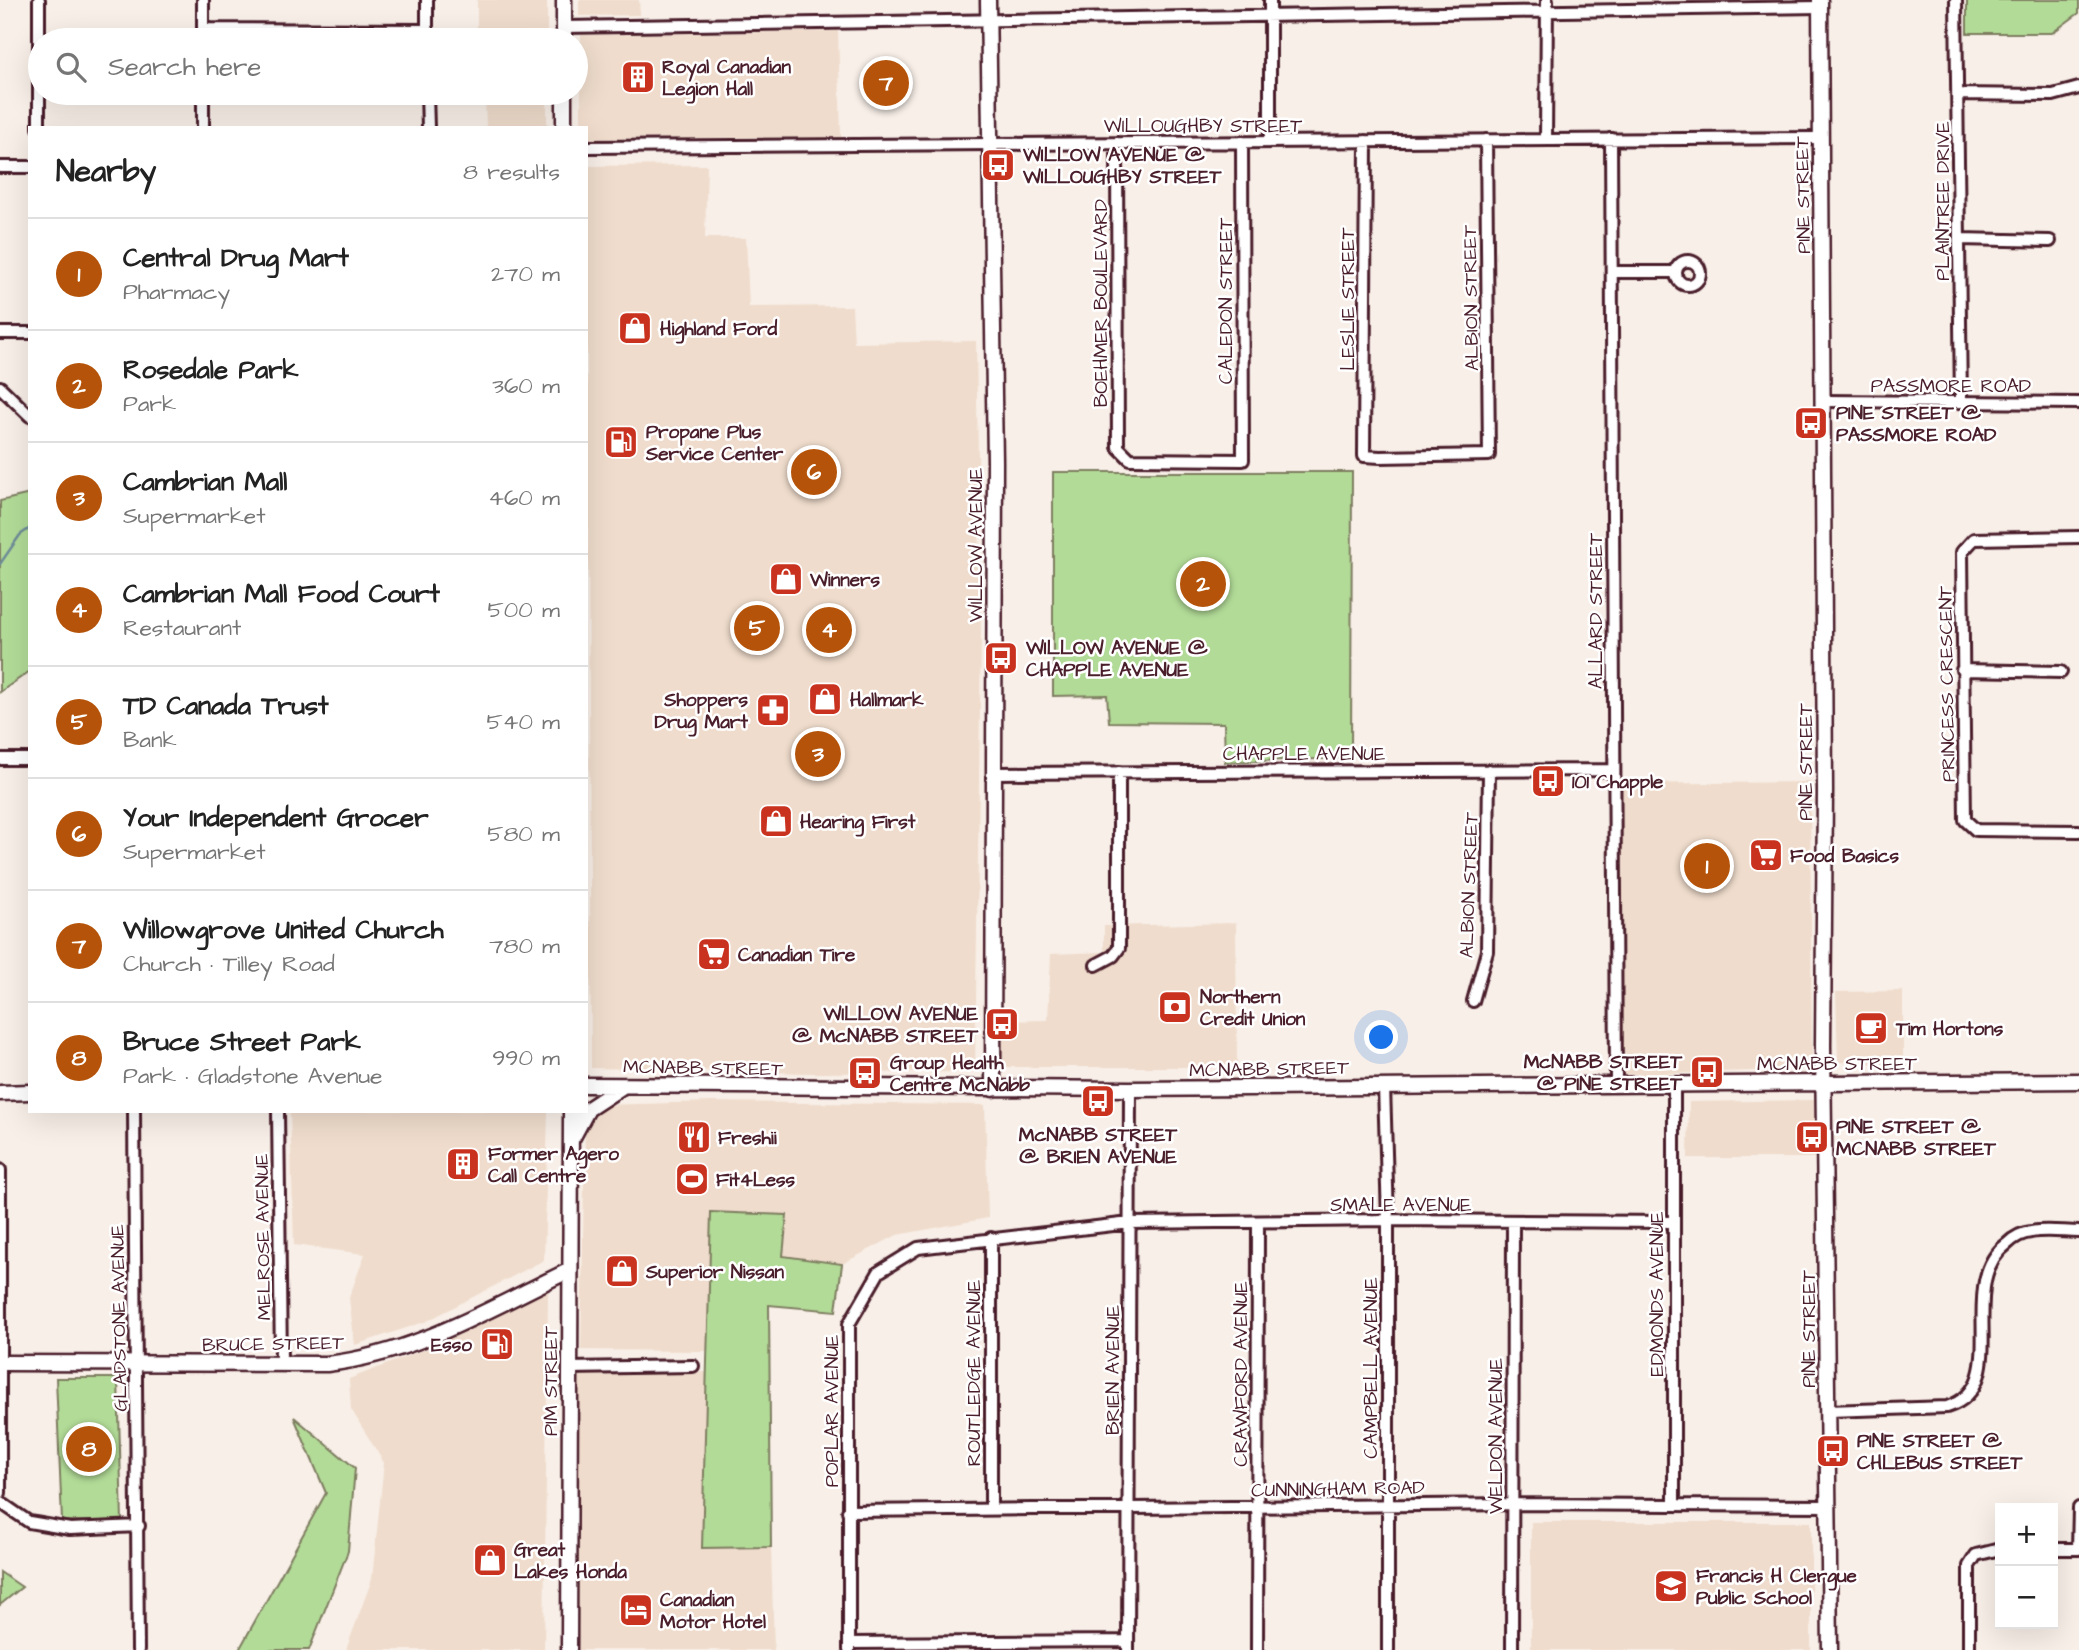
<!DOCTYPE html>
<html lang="en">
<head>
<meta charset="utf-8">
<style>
  :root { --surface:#fff; --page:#f2f2f2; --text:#222; --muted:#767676; --line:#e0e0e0; --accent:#b45309 }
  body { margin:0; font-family:"Architects Daughter",sans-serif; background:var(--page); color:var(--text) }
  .controls { position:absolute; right:21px; bottom:21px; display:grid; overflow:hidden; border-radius:0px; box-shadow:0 7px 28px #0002 }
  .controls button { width:63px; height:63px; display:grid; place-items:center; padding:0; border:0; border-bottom:2px solid var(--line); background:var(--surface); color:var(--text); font:35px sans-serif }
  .you { position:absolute; left:1382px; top:1038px; width:24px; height:24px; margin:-18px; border:5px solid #fff; border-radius:50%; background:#1a73e8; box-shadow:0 0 0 10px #1a73e833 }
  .badge { display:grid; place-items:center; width:46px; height:46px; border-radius:50%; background:var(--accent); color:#fff; font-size:23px; font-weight:700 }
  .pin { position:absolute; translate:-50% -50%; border:4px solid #fff; box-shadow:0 2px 7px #0006 }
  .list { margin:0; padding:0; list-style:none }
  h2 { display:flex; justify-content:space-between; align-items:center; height:91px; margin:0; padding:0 28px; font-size:30px }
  h2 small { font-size:23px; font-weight:400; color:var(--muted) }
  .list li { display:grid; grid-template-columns:46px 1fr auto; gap:21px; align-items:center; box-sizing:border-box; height:112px; padding:0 28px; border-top:2px solid var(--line) }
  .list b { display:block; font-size:26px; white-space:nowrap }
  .list p { margin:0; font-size:23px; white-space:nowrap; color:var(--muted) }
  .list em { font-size:23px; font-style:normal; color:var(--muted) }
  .icon { flex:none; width:38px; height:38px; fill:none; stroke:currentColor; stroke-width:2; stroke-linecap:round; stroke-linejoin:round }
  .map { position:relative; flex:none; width:2079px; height:1650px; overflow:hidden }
  .search { position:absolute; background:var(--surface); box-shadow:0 7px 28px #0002; left:28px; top:28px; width:560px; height:77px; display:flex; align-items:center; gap:18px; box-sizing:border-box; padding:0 24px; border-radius:38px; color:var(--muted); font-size:26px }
  .panel { position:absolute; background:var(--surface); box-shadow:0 7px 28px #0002; left:28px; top:126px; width:560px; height:987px; border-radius:0px }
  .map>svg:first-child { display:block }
  .built { fill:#efdccc }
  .green { fill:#b2db97; stroke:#7e7d61; stroke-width:2 }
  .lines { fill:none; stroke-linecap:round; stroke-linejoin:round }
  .stream { stroke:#6e8d98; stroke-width:2.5 }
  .street-casing { stroke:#4a1f2b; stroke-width:16 }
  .secondary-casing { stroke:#4a1f2b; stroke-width:19 }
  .street { stroke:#fff; stroke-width:10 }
  .secondary { stroke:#fff; stroke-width:14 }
  .labels { text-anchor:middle; stroke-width:5; stroke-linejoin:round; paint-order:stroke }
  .poi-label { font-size:19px; font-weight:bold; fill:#4a1f2b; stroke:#fff; text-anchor:start }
  .street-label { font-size:19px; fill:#4a1f2b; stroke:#fff }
</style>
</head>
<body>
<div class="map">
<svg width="2079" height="1650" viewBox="0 0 2079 1650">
  <rect width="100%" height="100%" fill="#f8efe8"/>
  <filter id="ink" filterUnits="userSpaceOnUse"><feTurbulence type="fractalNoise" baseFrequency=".0143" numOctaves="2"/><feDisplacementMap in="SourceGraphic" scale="14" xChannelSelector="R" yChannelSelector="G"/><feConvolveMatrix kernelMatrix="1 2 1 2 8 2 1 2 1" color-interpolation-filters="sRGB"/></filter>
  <g filter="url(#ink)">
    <path class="built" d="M477,0H547V40H477Z
      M579,0H639L640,15L579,16Z
      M838,31L841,137L586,139V128H581V35Z
      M485,93H547V128H486Z
      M707,165L705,238H746L749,307L852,306L854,343L976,341L981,634L975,1072L811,1073L591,1068L586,166Z
      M1810,782L1812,1069L1623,1075L1620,784Z
      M1236,923L1237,1067H1001L1003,1021L1048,1020L1051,954L1104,952V926Z
      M1903,991V1065L1838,1062L1836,992Z
      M1815,1100V1158H1688L1689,1102Z
      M713,1102L985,1105L988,1218L897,1235L842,1264L783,1256L786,1215L711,1212L708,1351L581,1350L585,1126L601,1105Z
      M290,1111H548L544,1260L427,1321L355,1345L349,1298L365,1254L294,1245Z
      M548,1291L544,1650H346L372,1579L384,1463L351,1409L349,1379L431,1347Z
      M707,1372L702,1548L771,1547L774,1650H578L579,1376Z
      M1531,1522H1811V1650H1531Z"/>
    <path class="green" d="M1967,0H2079V13L2052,33H1967Z
      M1053,472H1352L1351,758L1225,762L1224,723L1109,722L1107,695L1053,696Z
      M30,494V671L0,692V501Z
      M711,1212L787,1215L783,1256L842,1264L836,1311L769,1305L771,1547L702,1548Z
      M56,1378H118L122,1521H62Z
      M294,1417L355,1468L348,1551L309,1650H239L326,1493Z
      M0,1572L22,1587L0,1605Z"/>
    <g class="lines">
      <path class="stream" d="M0,564L20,535L30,528"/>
      <g class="street-casing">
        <path id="street" d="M39,0V128
          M203,0V40
          M1270,0V142
          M1956,0L1961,402
          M564,27L1820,7
          M203,29L427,30
          M427,40V0
          M203,93V128
          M427,93L428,128
          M1959,94L2053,95L2079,88
          M1611,139L1616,1083
          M1546,140L1547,0
          M1366,141L1364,456L1380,457L1489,455L1486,140
          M1117,143L1118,447L1130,459L1243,460L1242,142
          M586,147L1820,138
          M0,167H30
          M1959,239L2050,241
          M1676 273a12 12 0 1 1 24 0a12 12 0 1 1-24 0Z
          M1612,272H1676
          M0,333H30
          M0,387L30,416
          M1822,401L2079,403
          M2079,537L1974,539L1962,552L1965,820L1976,830L2079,831
          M1962,670L2061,672
          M0,759H30
          M994,773L1613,770
          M1096,965L1113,956L1119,948V772
          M1473,1001L1487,951L1489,770
          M1384,1086L1388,1220V1650
          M134,1111L138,1650
          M278,1111L281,1362
          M0,1170V1493
          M569,1368L693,1366
          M1828,1411L1947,1407C2016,1385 1953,1284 2007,1244C2013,1238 2022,1233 2031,1232C2046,1229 2064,1232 2079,1232
          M0,1502L29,1522L70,1529L139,1526
          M1674,1505V1083
          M991,1509V1238
          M848,1511L1513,1504L1828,1506
          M2053,1549H2079
          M2078,1549L2079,1508
          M849,1643L1128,1641
          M849,1650V1324L879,1272L918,1248L1130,1223L1388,1220L1673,1222
          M1128,1650L1130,1089
          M1257,1650L1258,1223
          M1512,1650L1513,1222
          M1969,1650V1566L1976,1555L2000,1549"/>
      </g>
      <g class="secondary-casing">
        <path id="secondary" d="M564,0V40
          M988,0L995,461L993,1089
          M1820,0L1825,790L1823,1046L1830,1650
          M564,93V128
          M586,1085L1130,1089L2079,1081
          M0,1093L30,1092
          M573,1137L588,1109L623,1086
          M0,1363L327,1364C415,1354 491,1308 570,1270
          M569,1650L571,1111"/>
      </g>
      <use href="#street" class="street"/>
      <use href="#secondary" class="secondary"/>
    </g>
  </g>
  <defs>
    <g id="building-square" transform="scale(1.75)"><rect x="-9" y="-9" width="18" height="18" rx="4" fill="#c8321e" stroke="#fff"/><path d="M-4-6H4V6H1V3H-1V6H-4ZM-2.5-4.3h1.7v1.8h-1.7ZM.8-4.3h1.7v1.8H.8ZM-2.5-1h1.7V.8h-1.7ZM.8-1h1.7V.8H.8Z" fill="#fff"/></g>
    <g id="bus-square" transform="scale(1.75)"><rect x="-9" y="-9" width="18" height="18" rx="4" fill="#c8321e" stroke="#fff"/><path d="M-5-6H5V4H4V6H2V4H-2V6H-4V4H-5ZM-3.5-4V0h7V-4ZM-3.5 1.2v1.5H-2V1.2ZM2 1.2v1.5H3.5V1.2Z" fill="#fff"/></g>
    <g id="shop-square" transform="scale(1.75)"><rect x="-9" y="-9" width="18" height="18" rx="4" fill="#c8321e" stroke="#fff"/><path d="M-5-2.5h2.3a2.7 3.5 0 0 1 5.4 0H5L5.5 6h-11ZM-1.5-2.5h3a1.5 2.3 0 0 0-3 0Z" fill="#fff"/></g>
    <g id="fuel-square" transform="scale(1.75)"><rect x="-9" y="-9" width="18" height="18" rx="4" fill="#c8321e" stroke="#fff"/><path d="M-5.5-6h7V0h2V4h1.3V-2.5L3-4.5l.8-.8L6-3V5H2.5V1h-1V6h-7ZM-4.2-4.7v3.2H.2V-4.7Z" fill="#fff"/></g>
    <g id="pharmacy-square" transform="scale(1.75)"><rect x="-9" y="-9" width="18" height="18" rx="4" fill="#c8321e" stroke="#fff"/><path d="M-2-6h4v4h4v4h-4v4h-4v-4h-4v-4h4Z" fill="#fff"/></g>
    <g id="supermarket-square" transform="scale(1.75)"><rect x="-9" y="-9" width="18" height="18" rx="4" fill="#c8321e" stroke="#fff"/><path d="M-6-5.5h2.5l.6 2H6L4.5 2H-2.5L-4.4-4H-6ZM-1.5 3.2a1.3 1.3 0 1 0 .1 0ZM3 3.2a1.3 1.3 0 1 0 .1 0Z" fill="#fff"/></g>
    <g id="bank-square" transform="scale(1.75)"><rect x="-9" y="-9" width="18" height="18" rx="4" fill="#c8321e" stroke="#fff"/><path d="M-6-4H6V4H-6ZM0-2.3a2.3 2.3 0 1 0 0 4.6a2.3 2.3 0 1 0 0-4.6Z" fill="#fff"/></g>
    <g id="cafe-square" transform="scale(1.75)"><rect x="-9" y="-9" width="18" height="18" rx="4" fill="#c8321e" stroke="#fff"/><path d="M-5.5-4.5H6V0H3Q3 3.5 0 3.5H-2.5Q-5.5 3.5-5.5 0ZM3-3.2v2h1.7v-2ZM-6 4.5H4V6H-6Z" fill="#fff"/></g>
    <g id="restaurant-square" transform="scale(1.75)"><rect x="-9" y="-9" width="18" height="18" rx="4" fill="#c8321e" stroke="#fff"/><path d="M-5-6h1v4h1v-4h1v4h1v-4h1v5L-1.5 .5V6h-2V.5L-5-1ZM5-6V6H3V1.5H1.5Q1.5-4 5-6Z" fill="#fff"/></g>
    <g id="stadium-square" transform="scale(1.75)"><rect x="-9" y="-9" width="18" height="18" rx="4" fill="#c8321e" stroke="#fff"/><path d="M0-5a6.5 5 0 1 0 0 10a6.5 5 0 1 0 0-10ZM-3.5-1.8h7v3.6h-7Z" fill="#fff"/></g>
    <g id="school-square" transform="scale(1.75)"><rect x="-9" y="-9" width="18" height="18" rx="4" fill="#c8321e" stroke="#fff"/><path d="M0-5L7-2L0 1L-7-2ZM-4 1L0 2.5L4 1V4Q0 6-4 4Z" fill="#fff"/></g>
    <g id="hotel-square" transform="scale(1.75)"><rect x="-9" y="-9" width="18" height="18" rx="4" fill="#c8321e" stroke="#fff"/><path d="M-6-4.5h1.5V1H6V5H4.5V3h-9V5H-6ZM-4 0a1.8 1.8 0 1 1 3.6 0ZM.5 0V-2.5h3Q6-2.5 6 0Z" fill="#fff"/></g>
  </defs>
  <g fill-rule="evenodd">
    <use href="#building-square" x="638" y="77"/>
    <use href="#bus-square" x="998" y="165"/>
    <use href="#shop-square" x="635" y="328"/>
    <use href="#bus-square" x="1811" y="423"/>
    <use href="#fuel-square" x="621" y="442"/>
    <use href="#shop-square" x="786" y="579"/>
    <use href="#bus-square" x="1001" y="658"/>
    <use href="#shop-square" x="825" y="699"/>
    <use href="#pharmacy-square" x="773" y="710"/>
    <use href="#bus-square" x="1548" y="781"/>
    <use href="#shop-square" x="776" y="821"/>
    <use href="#supermarket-square" x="1766" y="855"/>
    <use href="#supermarket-square" x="714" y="954"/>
    <use href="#bank-square" x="1175" y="1007"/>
    <use href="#bus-square" x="1002" y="1024"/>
    <use href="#cafe-square" x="1871" y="1028"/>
    <use href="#bus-square" x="1707" y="1072"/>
    <use href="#bus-square" x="865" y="1073"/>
    <use href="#bus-square" x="1098" y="1101"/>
    <use href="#restaurant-square" x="694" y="1137"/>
    <use href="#bus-square" x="1812" y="1137"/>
    <use href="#building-square" x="463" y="1164"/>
    <use href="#stadium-square" x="692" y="1179"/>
    <use href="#shop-square" x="622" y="1271"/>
    <use href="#fuel-square" x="497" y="1344"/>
    <use href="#bus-square" x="1833" y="1451"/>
    <use href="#shop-square" x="490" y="1560"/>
    <use href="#school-square" x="1671" y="1586"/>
    <use href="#hotel-square" x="636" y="1610"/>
  </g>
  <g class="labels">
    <g class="poi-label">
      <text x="662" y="73">Royal Canadian<tspan x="662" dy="22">Legion Hall</tspan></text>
      <text x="1023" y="161">WILLOW AVENUE @<tspan x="1023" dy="22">WILLOUGHBY STREET</tspan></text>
      <text x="660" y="335">Highland Ford</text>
      <text x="1836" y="419">PINE STREET @<tspan x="1836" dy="22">PASSMORE ROAD</tspan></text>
      <text x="646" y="438">Propane Plus<tspan x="646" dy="22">Service Center</tspan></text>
      <text x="810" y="586">Winners</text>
      <text x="1026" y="654">WILLOW AVENUE @<tspan x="1026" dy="22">CHAPPLE AVENUE</tspan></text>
      <text x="748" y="706" text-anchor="end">Shoppers<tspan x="748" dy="22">Drug Mart</tspan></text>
      <text x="850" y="706">Hallmark</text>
      <text x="1572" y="788">101 Chapple</text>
      <text x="800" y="828">Hearing First</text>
      <text x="1790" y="862">Food Basics</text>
      <text x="738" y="961">Canadian Tire</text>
      <text x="1200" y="1003">Northern<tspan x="1200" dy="22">Credit Union</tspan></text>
      <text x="978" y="1020" text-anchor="end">WILLOW AVENUE<tspan x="978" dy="22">@ McNABB STREET</tspan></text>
      <text x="1896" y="1035">Tim Hortons</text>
      <text x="1682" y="1068" text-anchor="end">McNABB STREET<tspan x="1682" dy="22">@ PINE STREET</tspan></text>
      <text x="890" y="1069">Group Health<tspan x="890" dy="22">Centre McNabb</tspan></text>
      <text x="1836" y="1133">PINE STREET @<tspan x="1836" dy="22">MCNABB STREET</tspan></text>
      <text x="1098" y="1141" text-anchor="middle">McNABB STREET<tspan x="1098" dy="22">@ BRIEN AVENUE</tspan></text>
      <text x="718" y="1144">Freshii</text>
      <text x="488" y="1160">Former Agero<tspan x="488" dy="22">Call Centre</tspan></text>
      <text x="716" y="1186">Fit4Less</text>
      <text x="646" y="1278">Superior Nissan</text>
      <text x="472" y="1351" text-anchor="end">Esso</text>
      <text x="1857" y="1447">PINE STREET @<tspan x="1857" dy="22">CHLEBUS STREET</tspan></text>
      <text x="514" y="1556">Great<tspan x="514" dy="22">Lakes Honda</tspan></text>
      <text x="1696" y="1582">Francis H Clergue<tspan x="1696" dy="22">Public School</tspan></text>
      <text x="660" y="1606">Canadian<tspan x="660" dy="22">Motor Hotel</tspan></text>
    </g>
    <g class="street-label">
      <text x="1203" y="132">WILLOUGHBY STREET</text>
      <text transform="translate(1802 195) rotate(-91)" y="7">PINE STREET</text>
      <text transform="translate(1942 201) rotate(-90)" y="7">PLAINTREE DRIVE</text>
      <text transform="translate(1470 298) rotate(-91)" y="7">ALBION STREET</text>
      <text transform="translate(1347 299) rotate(-90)" y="7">LESLIE STREET</text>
      <text transform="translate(1225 301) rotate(-90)" y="7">CALEDON STREET</text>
      <text transform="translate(1100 303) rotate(-90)" y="7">BOEHMER BOULEVARD</text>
      <text x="1951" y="392">PASSMORE ROAD</text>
      <text transform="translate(975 545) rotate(-90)" y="7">WILLOW AVENUE</text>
      <text transform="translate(1595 611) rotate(-90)" y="7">ALLARD STREET</text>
      <text transform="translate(1946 684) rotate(-91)" y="7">PRINCESS CRESCENT</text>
      <text x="1304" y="760">CHAPPLE AVENUE</text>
      <text transform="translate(1805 762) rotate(-90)" y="7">PINE STREET</text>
      <text transform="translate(1468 885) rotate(-88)" y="7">ALBION STREET</text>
      <text x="1837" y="1070">MCNABB STREET</text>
      <text transform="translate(703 1067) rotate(1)" y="7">MCNABB STREET</text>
      <text transform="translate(1269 1068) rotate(-1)" y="7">MCNABB STREET</text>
      <text x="1401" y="1211">SMALE AVENUE</text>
      <text transform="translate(262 1237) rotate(-91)" y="7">MELROSE AVENUE</text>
      <text transform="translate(1656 1294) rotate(-90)" y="7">EDMONDS AVENUE</text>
      <text transform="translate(118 1318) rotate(-91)" y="7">GLADSTONE AVENUE</text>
      <text transform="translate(1808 1329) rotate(-90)" y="7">PINE STREET</text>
      <text transform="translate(273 1343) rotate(-1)" y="7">BRUCE STREET</text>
      <text transform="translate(1370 1368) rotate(-90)" y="7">CAMPBELL AVENUE</text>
      <text transform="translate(1112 1370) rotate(-90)" y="7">BRIEN AVENUE</text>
      <text transform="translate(973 1373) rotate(-90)" y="7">ROUTLEDGE AVENUE</text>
      <text transform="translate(1240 1374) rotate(-90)" y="7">CRAWFORD AVENUE</text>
      <text transform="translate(550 1381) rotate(-90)" y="7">PIM STREET</text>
      <text transform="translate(831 1411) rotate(-90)" y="7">POPLAR AVENUE</text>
      <text transform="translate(1495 1436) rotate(-90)" y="7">WELDON AVENUE</text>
      <text transform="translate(1338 1488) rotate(-1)" y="7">CUNNINGHAM ROAD</text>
    </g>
  </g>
</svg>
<div class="controls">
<button>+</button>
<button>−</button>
</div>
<div class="you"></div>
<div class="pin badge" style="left:1707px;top:866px">1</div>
<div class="pin badge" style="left:1203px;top:584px">2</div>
<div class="pin badge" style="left:818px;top:754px">3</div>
<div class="pin badge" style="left:829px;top:630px">4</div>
<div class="pin badge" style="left:757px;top:628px">5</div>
<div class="pin badge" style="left:814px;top:472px">6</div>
<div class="pin badge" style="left:886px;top:83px">7</div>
<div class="pin badge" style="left:89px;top:1449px">8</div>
<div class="search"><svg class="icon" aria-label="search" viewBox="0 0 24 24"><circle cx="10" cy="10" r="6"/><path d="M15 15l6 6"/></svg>Search here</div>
<section class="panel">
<h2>Nearby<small>8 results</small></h2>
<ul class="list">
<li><span class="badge">1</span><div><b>Central Drug Mart</b><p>Pharmacy</p></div><em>270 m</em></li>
<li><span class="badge">2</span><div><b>Rosedale Park</b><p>Park</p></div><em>360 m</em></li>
<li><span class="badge">3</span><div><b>Cambrian Mall</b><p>Supermarket</p></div><em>460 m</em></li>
<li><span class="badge">4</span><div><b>Cambrian Mall Food Court</b><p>Restaurant</p></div><em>500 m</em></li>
<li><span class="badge">5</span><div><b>TD Canada Trust</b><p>Bank</p></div><em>540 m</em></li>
<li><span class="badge">6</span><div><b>Your Independent Grocer</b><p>Supermarket</p></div><em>580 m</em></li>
<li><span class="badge">7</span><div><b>Willowgrove United Church</b><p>Church · Tilley Road</p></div><em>780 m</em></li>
<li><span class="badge">8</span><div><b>Bruce Street Park</b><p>Park · Gladstone Avenue</p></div><em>990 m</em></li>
</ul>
</section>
</div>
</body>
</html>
